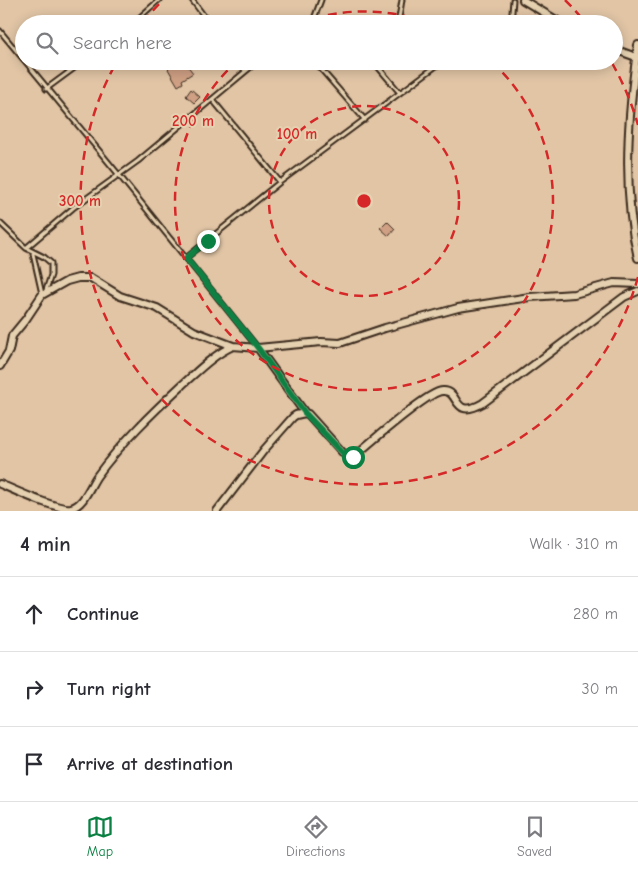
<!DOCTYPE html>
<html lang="en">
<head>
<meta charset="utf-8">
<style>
  :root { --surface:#fff; --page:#f7f7f7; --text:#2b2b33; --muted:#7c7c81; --line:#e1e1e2; --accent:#0b8043 }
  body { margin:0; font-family:"Comic Neue",sans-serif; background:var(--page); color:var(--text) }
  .stop { position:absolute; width:15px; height:15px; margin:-11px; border:4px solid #0b8043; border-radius:50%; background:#fff }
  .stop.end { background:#0b8043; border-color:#fff; box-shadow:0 1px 5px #0008 }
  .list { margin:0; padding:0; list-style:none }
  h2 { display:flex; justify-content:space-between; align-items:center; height:65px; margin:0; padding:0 20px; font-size:21px }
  h2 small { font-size:16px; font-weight:400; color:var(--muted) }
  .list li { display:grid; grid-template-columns:32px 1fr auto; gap:15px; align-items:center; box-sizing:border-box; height:75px; padding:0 20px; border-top:1px solid var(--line) }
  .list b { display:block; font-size:19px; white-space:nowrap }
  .list em { font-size:16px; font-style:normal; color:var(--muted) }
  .icon { flex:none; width:28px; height:28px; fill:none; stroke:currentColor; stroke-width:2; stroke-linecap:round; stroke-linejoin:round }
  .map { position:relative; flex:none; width:638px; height:511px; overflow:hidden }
  .search { position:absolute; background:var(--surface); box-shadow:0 2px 12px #0003; left:15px; right:15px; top:15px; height:55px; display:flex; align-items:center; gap:12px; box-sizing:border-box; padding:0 18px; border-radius:28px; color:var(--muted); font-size:19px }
  .sheet { height:290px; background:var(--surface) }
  nav { display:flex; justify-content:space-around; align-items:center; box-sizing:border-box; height:70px; border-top:1px solid var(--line); background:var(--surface); font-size:14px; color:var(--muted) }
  nav a { display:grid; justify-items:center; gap:2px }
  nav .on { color:var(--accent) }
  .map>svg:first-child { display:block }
  .building { fill:#cfa084; stroke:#3b2a1e }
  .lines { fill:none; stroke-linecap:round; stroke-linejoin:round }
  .service-casing { stroke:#3b2a1e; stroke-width:7 }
  .minor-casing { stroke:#3b2a1e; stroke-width:10 }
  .service { stroke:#e5d1b0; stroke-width:3 }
  .minor { stroke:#e5d1b0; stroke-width:6 }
  .route { stroke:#0b8043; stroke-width:6 }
  .ring { fill:none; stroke:#d62828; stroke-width:2.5; stroke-dasharray:9 6 }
  .centre { fill:#d62828; stroke:#e5d1b0; stroke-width:2.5 }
  .ring-label { font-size:15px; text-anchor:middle; font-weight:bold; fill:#d62828; stroke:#e5d1b0; stroke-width:4; stroke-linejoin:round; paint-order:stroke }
</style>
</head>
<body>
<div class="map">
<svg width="638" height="511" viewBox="0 0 638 511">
  <rect width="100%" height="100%" fill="#e1c5a5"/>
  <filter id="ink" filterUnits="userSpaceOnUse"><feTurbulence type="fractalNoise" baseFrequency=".02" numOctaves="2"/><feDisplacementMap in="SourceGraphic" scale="10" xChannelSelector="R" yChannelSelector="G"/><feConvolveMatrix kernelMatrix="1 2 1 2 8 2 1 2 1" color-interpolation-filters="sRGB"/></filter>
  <g filter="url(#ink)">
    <path class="building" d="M177,61H184L193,73L182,80L183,83L178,86L168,69L169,68L167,65L173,62L174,63Z
      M191,89L200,97L194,103L186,96Z
      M387,221L395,229L389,236L380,228Z"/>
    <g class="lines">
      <g class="service-casing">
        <path id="service" d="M192,0L210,24
          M132,24L159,0
          M312,24L321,0
          M398,24L402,0
          M511,24L513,0
          M0,31L24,60
          M25,61L119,175L258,348
          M239,61L245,71
          M314,61L365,120
          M373,61L400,93
          M46,89L84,61
          M212,99L280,182
          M0,223L26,248L44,257L51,263V275L45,293
          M26,248L73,208L138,161L258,61
          M33,254L42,294
          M186,258L280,182L443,61"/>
      </g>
      <g class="minor-casing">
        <path id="minor" d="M523,0L563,24
          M638,45C628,113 622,190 638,258
          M614,49L636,57
          M258,348L305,413
          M0,366L9,351L12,336L26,319L42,295L67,281L78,278H91L120,296L157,308L194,331L233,346L258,348L321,342L340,343L385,328L458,308L530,297L574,294L614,283L638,284
          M0,484C14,490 59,511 71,508C84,505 90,486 97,476C121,443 152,413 182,385C198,371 213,355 233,346
          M217,511L264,450L293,417L296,415L305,413L308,414L344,454L349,458L353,457C368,445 427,392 442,391C461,389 451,421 483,403L624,297L638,291"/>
      </g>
      <use href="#service" class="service"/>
      <use href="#minor" class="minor"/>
    </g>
  </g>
  <g class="lines" filter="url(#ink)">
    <path class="route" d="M208,241L186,258L258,348L305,413L344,454L349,458L353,457"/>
  </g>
  <g class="ring">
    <circle cx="364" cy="201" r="95"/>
    <path d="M299 23A189 189 0 0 1 429 23M492 62A189 189 0 1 1 236 62"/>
    <path d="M638 277A284 284 0 1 1 116 63M143 22A284 284 0 0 1 163 0M565 0A284 284 0 0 1 585 22M612 63A284 284 0 0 1 638 125"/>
  </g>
  <circle cx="364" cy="201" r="8" class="centre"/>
  <g class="ring-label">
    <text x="193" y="126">200 m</text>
    <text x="297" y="139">100 m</text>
    <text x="80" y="206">300 m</text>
  </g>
</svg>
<div class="stop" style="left:353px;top:457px"></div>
<div class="stop end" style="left:208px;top:241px"></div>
<div class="search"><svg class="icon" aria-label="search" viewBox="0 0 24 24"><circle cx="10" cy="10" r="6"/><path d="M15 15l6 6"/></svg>Search here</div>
</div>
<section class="sheet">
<h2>4 min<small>Walk · 310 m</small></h2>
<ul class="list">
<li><svg class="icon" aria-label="ahead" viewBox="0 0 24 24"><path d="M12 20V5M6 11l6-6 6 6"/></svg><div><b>Continue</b></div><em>280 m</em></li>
<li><svg class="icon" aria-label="right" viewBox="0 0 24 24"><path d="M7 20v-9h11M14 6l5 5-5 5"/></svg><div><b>Turn right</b></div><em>30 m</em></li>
<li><svg class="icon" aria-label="arrive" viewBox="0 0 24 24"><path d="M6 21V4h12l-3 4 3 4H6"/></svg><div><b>Arrive at destination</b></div></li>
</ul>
</section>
<nav>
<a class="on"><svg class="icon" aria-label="map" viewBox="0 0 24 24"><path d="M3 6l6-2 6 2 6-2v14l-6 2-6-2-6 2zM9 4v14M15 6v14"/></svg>Map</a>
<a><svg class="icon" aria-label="directions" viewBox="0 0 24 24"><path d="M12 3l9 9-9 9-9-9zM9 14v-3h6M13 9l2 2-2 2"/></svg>Directions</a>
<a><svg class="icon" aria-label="saved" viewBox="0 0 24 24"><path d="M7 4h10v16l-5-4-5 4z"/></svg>Saved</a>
</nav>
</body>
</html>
